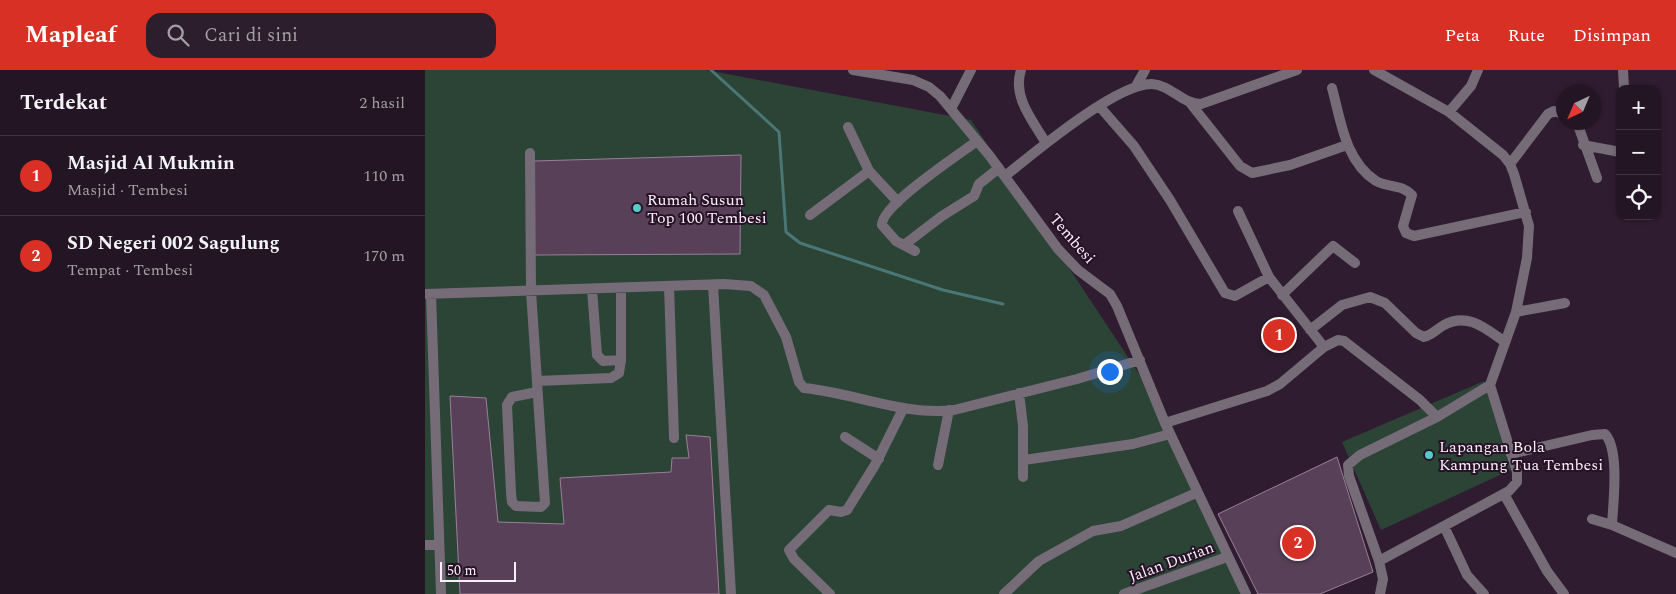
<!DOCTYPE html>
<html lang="id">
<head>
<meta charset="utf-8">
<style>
  :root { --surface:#241524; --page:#2c1e2c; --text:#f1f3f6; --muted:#a39fa6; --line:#413441; --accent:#d93025 }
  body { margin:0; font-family:Spectral,serif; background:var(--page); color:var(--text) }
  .controls { position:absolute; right:15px; top:15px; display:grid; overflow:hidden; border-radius:10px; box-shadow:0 1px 4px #0004 }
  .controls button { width:45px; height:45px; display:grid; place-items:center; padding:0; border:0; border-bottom:1px solid var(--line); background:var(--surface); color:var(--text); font:25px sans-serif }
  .compass { position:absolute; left:1131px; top:15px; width:45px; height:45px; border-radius:50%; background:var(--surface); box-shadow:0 1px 4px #0004; rotate:224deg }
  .scale { position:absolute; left:15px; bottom:12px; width:76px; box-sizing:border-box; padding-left:5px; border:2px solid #fbedfb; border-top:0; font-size:14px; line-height:18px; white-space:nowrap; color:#fbedfb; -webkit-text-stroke:4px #261326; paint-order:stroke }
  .you { position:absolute; left:684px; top:301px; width:18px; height:18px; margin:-12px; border:4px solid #fff; border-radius:50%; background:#1a73e8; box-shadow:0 0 0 8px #1a73e833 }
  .badge { display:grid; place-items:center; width:32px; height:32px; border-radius:50%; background:var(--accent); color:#fff; font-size:16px; font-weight:700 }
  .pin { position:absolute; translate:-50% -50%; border:2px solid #fff; box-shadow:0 1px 5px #0006 }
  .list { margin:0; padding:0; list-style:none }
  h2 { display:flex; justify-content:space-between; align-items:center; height:65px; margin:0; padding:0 20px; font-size:21px }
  h2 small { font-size:16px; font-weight:400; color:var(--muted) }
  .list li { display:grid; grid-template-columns:32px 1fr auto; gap:15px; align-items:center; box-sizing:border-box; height:80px; padding:0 20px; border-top:1px solid var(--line) }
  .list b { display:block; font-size:19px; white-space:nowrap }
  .list p { margin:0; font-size:16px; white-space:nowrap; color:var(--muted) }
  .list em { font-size:16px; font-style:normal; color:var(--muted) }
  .icon { flex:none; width:28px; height:28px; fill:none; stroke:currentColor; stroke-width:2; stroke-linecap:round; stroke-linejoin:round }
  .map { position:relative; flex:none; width:1251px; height:524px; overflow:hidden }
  header { display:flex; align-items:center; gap:30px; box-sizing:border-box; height:70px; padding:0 25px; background:var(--accent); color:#fff }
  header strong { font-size:24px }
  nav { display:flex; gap:28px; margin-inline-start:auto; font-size:18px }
  .search { width:350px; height:45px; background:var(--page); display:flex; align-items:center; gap:12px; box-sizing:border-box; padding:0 18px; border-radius:15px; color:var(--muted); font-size:19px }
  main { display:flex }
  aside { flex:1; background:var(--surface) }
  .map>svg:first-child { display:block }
  .green { fill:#2b4436 }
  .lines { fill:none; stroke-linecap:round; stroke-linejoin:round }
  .stream { stroke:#4a7676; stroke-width:3 }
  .building { fill:#584158; stroke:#988098 }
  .minor { stroke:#766c78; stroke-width:10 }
  .poi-dot { fill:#53cdc9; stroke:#261326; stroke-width:2 }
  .labels { text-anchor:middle; stroke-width:4; stroke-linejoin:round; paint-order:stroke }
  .poi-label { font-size:16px; fill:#fbedfb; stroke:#261326; text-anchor:start }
  .street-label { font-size:16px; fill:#fbedfb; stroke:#261326 }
</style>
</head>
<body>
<header>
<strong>Mapleaf</strong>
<div class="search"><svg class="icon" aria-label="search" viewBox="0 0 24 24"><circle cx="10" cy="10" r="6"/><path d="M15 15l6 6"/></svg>Cari di sini</div>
<nav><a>Peta</a><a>Rute</a><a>Disimpan</a></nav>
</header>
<main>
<aside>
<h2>Terdekat<small>2 hasil</small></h2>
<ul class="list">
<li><span class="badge">1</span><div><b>Masjid Al Mukmin</b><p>Masjid · Tembesi</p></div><em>110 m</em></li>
<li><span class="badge">2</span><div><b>SD Negeri 002 Sagulung</b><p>Tempat · Tembesi</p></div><em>170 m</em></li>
</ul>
</aside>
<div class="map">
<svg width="1251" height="524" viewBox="0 0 1251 524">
  <rect width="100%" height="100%" fill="#301c30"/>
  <path class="green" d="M0,0H281L546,50L744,349L822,524H0Z
    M1059,311L1090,398L956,460L917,372Z"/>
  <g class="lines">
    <path class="stream" d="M286,0L354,62L361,162L375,173L518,220L578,234"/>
  </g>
  <path class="building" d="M316,85L315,184L109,185V91Z
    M25,326L61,328L73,452L139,454L135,408L246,402L247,388H264L261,365L285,367L294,524H35Z
    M912,387L948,502L895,524H833L793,444Z"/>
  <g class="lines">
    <path class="minor" d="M428,0L488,10L504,17L515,26L564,85L633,179L653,200L685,224L692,236L740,353L821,524
      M596,0C587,27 608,51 621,73
      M949,0L1024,42L1078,85L1085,94L1089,104L1104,156L1102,188L1091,242L1065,315L1092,402V412L1084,421L954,491L958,509L955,524
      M1198,0L1199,18
      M711,16L720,0
      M907,18C916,51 920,91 951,111C963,118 977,114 987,125L978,156L981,163L989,166L1101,142
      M766,34L815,96L827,103L865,95L922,75
      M527,37L546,0
      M675,37L709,76L745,130L800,223L810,226L844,207L899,277L855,314L842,321L740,353
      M1024,42L1046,16L1053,0
      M1149,52L1154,58L1172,108
      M423,57L444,101L473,132
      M1158,75L1195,82
      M105,83L106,221L120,433L116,437L91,436L87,432L86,423L82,335L87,327L112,322
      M1085,94L1123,44L1129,41L1138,44
      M580,106C610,82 692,13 727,14C746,15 757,34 776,34L872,0
      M813,141L844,207
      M385,145L444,101
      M479,175L517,146L549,126L554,114L574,98
      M490,181L471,171L457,155C456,135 535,84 552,71
      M288,215L306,524
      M244,216L249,368
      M167,219L172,285L178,291L196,290V219
      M0,224L299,214L326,216L339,225L361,267L374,312L379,318C430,323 478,346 529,340L652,309L715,290
      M6,224L16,524
      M857,225L908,176L930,193
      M1091,242L1140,233
      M885,260L917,235L945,227L960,233L991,263L999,267C1007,265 1012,259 1019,255C1043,242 1061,259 1080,272
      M899,277L913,270L919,271L995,330L1012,347L1065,315
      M112,311L186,308L194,303L196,290
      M594,323L598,356V407
      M420,367L454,389
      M1086,384L1167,365L1180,364C1195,380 1188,434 1187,455
      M599,390L708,374L745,364
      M513,395L524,340
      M1079,424L1122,501L1139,524
      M1167,449L1187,455L1251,483
      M1019,456L1042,505L1059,524
      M0,475H14
      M954,491L924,406L923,395L935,385L1012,347
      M405,524L369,489L364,480L404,440L416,442L422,440L450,395L478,339
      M579,524L614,491L668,461L696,456L771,423
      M699,524L802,487"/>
  </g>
  <g class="poi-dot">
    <circle cx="212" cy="138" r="5"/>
    <circle cx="1004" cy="385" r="5"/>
  </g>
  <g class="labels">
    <g class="poi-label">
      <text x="222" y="135">Rumah Susun<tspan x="222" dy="18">Top 100 Tembesi</tspan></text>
      <text x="1014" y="382">Lapangan Bola<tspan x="1014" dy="18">Kampung Tua Tembesi</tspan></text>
    </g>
    <g class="street-label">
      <text transform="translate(648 168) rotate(49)" y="6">Tembesi</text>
      <text transform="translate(746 491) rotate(-20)" y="6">Jalan Durian</text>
    </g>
  </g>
</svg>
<div class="controls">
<button>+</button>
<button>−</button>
<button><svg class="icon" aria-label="locate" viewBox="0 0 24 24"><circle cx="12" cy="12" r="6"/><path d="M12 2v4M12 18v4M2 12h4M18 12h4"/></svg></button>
</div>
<svg class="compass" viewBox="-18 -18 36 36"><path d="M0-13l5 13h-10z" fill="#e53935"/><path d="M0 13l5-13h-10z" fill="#a39fa6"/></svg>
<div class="scale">50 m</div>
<div class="you"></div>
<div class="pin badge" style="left:854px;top:265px">1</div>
<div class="pin badge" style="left:873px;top:473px">2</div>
</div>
</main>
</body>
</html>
